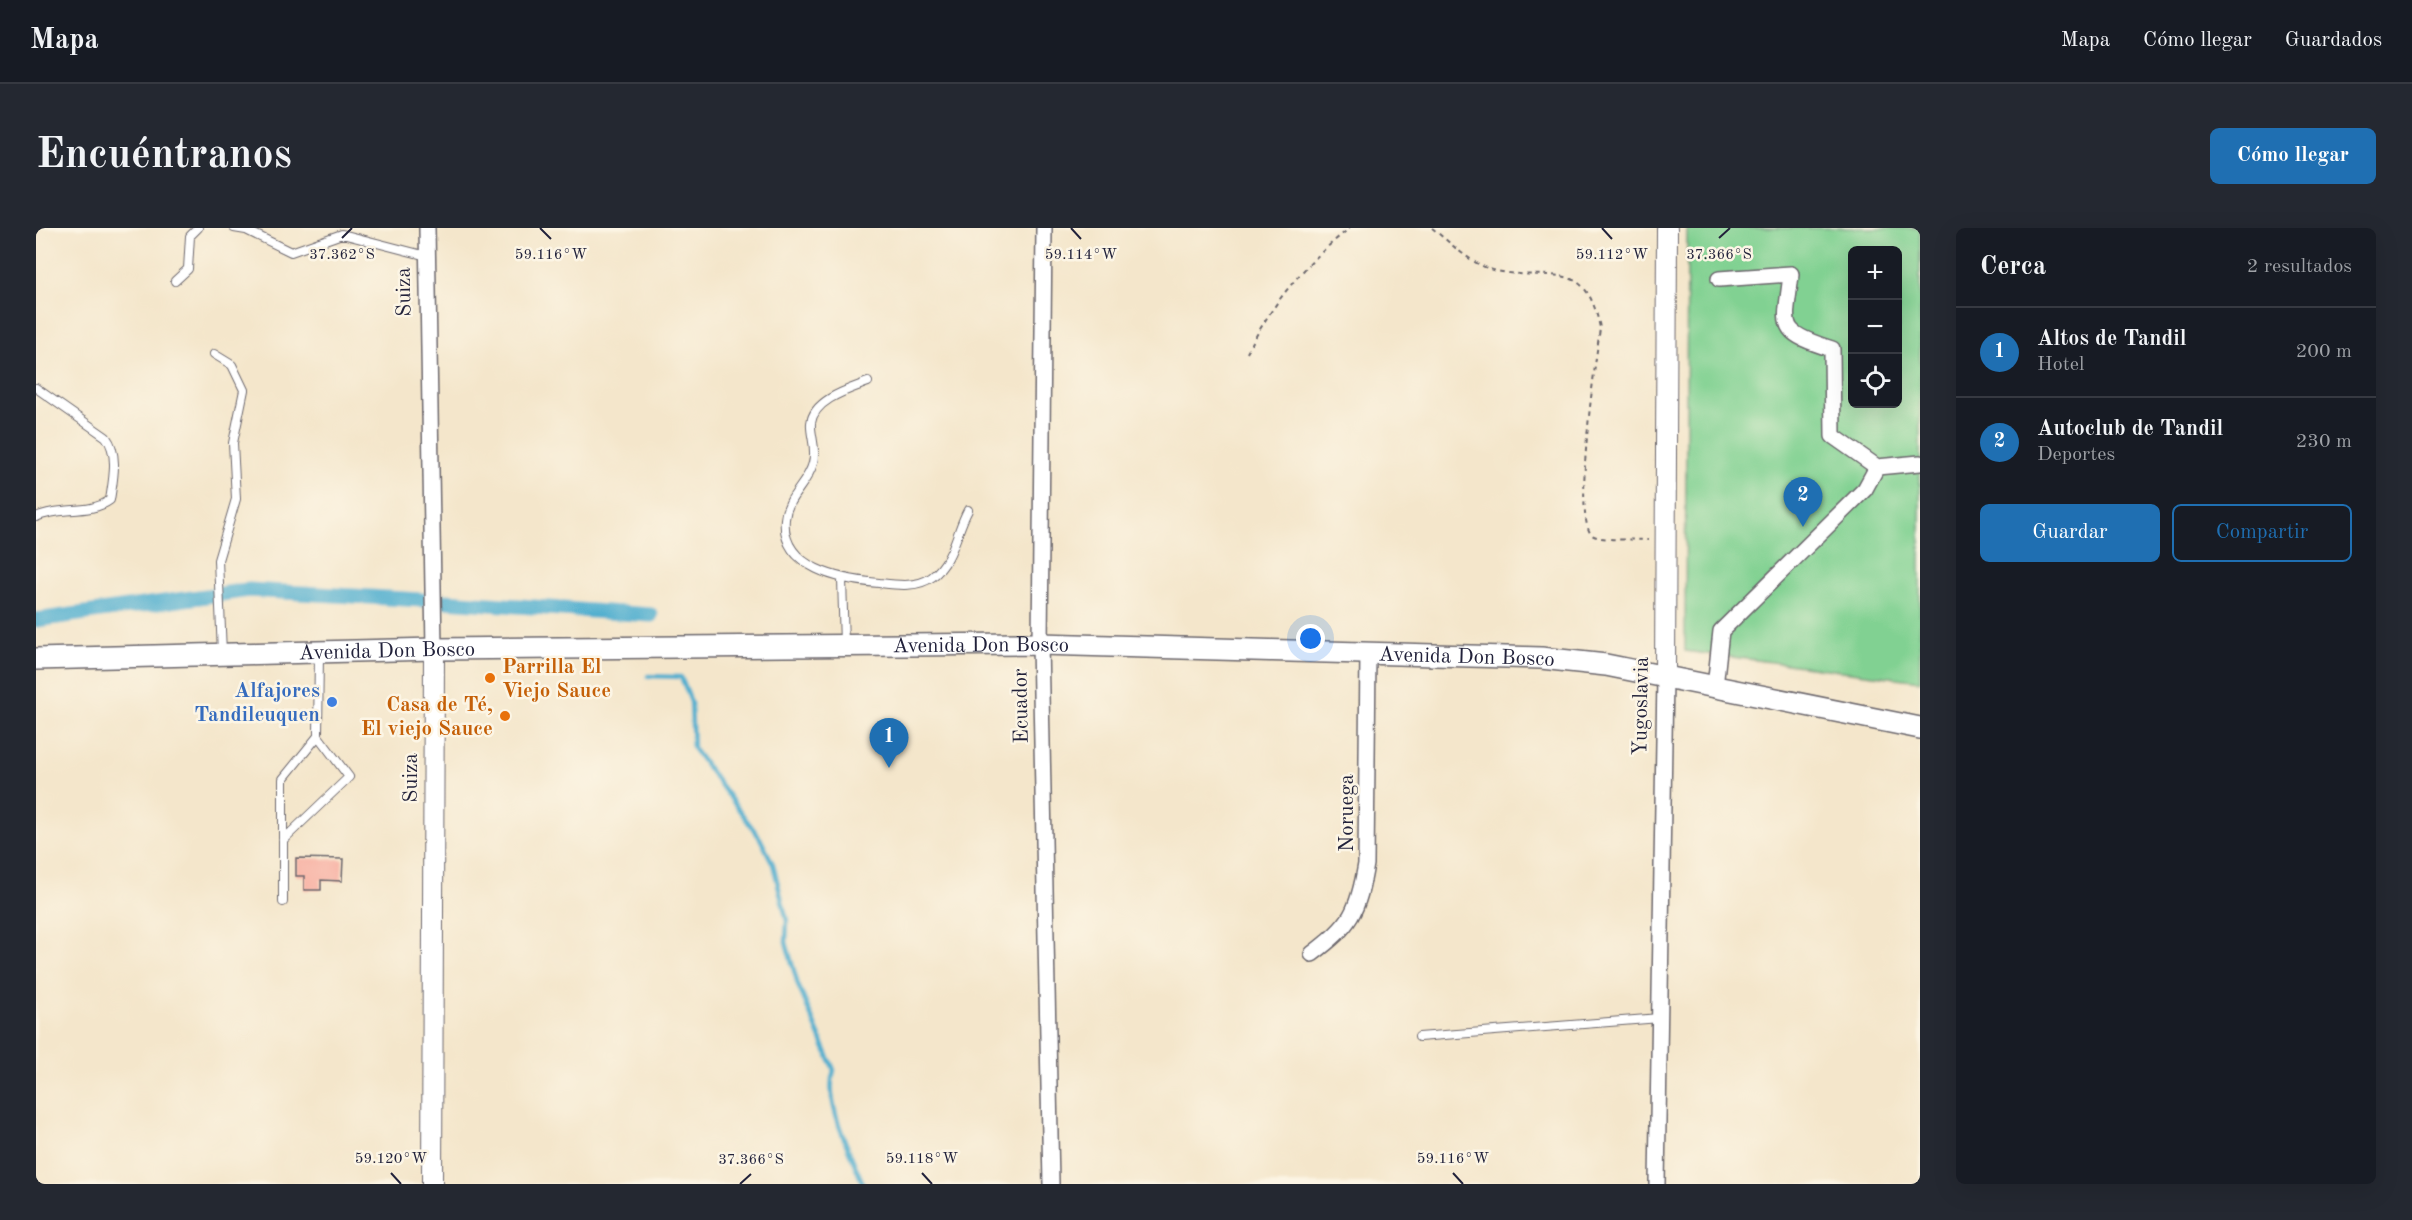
<!DOCTYPE html>
<html lang="es">
<head>
<meta charset="utf-8">
<style>
  :root { --surface:#171b24; --page:#242831; --text:#f1f3f6; --muted:#9ea1a6; --line:#363941; --accent:#1f6fb2 }
  body { margin:0; font-family:"Old Standard TT",serif; background:var(--page); color:var(--text) }
  .controls { position:absolute; right:18px; top:18px; display:grid; overflow:hidden; border-radius:9px; box-shadow:0 6px 24px #0002 }
  .controls button { width:54px; height:54px; display:grid; place-items:center; padding:0; border:0; border-bottom:2px solid var(--line); background:var(--surface); color:var(--text); font:30px sans-serif }
  .you { position:absolute; left:1275px; top:411px; width:21px; height:21px; margin:-15px; border:4px solid #fff; border-radius:50%; background:#1a73e8; box-shadow:0 0 0 9px #1a73e833 }
  .badge { display:grid; place-items:center; width:39px; height:39px; border-radius:50%; background:var(--accent); color:#fff; font-size:20px; font-weight:700 }
  .pin { position:absolute; translate:-50% -50px; filter:drop-shadow(0 2px 3px #0008) }
  .pin::after { content:''; position:absolute; top:32px; width:21px; height:18px; background:inherit; clip-path:polygon(0 0,100% 0,50% 100%) }
  .list { margin:0; padding:0; list-style:none }
  h2 { display:flex; justify-content:space-between; align-items:center; height:78px; margin:0; padding:0 24px; font-size:26px }
  h2 small { font-size:20px; font-weight:400; color:var(--muted) }
  .list li { display:grid; grid-template-columns:39px 1fr auto; gap:18px; align-items:center; box-sizing:border-box; height:90px; padding:0 24px; border-top:2px solid var(--line) }
  .list b { display:block; font-size:22px; white-space:nowrap }
  .list p { margin:0; font-size:20px; white-space:nowrap; color:var(--muted) }
  .list em { font-size:20px; font-style:normal; color:var(--muted) }
  .actions { display:flex; gap:12px; padding:18px 24px }
  .actions a { flex:1; padding:14px 0; border:2px solid var(--accent); border-radius:9px; text-align:center; font-size:21px; color:var(--accent) }
  .actions .main { background:var(--accent); color:#fff }
  .icon { flex:none; width:33px; height:33px; fill:none; stroke:currentColor; stroke-width:2; stroke-linecap:round; stroke-linejoin:round }
  .map { position:relative; flex:none; width:1884px; height:956px; overflow:hidden; border-radius:9px }
  header { display:flex; align-items:center; gap:36px; box-sizing:border-box; height:84px; padding:0 30px; background:var(--surface); border-bottom:2px solid var(--line) }
  header strong { font-size:28px }
  nav { display:flex; gap:33px; margin-inline-start:auto; font-size:21px }
  .intro { display:flex; align-items:center; justify-content:space-between; box-sizing:border-box; height:144px; padding:0 36px }
  h1 { margin:0; font-size:42px }
  .button { padding:15px 27px; border-radius:9px; background:var(--accent); color:#fff; font-size:21px; font-weight:700 }
  main { display:flex; gap:36px; padding:0 36px }
  aside { flex:1; background:var(--surface); border-radius:9px; box-shadow:0 6px 24px #0002 }
  .map>svg:first-child { display:block }
  .green { fill:#81d192; stroke:#527a66; stroke-width:1.5; fill-rule:evenodd }
  .lines { fill:none; stroke-linecap:round; stroke-linejoin:round }
  .stream { stroke:#51afcf; stroke-width:4.5 }
  .canal { stroke:#51afcf; stroke-width:15 }
  .building { fill:#f7ab9e }
  .service-casing { stroke:#6c676d; stroke-width:10 }
  .minor-casing { stroke:#6c676d; stroke-width:18 }
  .tertiary-casing { stroke:#6c676d; stroke-width:22 }
  .secondary-casing { stroke:#6c676d; stroke-width:24 }
  .path { stroke:#6c676d; stroke-width:2; stroke-dasharray:4.5 4.5; stroke-linecap:butt }
  .service { stroke:#fff; stroke-width:8 }
  .minor { stroke:#fff; stroke-width:15 }
  .tertiary { stroke:#fff; stroke-width:20 }
  .secondary { stroke:#fff; stroke-width:21 }
  .ticks { fill:none; stroke:#22223b; stroke-width:2 }
  .food-dot { fill:#e8710a; stroke:#fcf5e5; stroke-width:2 }
  .shop-dot { fill:#3f7fe0; stroke:#fcf5e5; stroke-width:2 }
  .labels { text-anchor:middle; stroke-width:5; stroke-linejoin:round; paint-order:stroke }
  .street-label { font-size:21px; fill:#22223b; stroke:#fcf5e5 }
  .food-label { font-size:21px; font-weight:bold; fill:#c56008; stroke:#fcf5e5; text-anchor:start }
  .shop-label { font-size:21px; font-weight:bold; fill:#366cbe; stroke:#fcf5e5; text-anchor:end }
  .ticks-label { font-size:15px; text-anchor:middle; fill:#22223b; stroke:#fcf5e5; stroke-width:5; stroke-linejoin:round; paint-order:stroke }
</style>
</head>
<body>
<header>
<strong>Mapa</strong>
<nav><a>Mapa</a><a>Cómo llegar</a><a>Guardados</a></nav>
</header>
<div class="intro"><h1>Encuéntranos</h1><a class="button">Cómo llegar</a></div>
<main>
<div class="map">
<svg width="1884" height="956" viewBox="0 0 1884 956">
  <rect width="100%" height="100%" fill="#fcf5e5"/>
  <filter id="ink" filterUnits="userSpaceOnUse"><feTurbulence type="fractalNoise" baseFrequency=".0167" numOctaves="2"/><feDisplacementMap in="SourceGraphic" scale="12" xChannelSelector="R" yChannelSelector="G"/><feConvolveMatrix kernelMatrix="1 2 1 2 8 2 1 2 1" color-interpolation-filters="sRGB"/></filter>
  <filter id="wash" filterUnits="userSpaceOnUse"><feTurbulence type="fractalNoise" baseFrequency=".008" numOctaves="4" result="noise"/><feDisplacementMap in="SourceGraphic" scale="24" xChannelSelector="R" yChannelSelector="G"/><feGaussianBlur stdDeviation="1.35" result="paint"/><feColorMatrix in="noise" values="0 0 0 0 0 0 0 0 0 0 0 0 0 0 0 0 0 1.4 0 .05"/><feComposite in="paint" operator="in"/></filter>
  <g filter="url(#wash)">
    <rect width="100%" height="100%" fill="#f4e6cb"/>
    <path class="green" d="M1651,0H1884V453L1649,423ZM1816,22H1862V176H1816Z"/>
    <g class="lines">
      <path class="stream" d="M612,448L645,449L655,474L657,520L724,610L737,636L751,693L750,714L762,757L798,842C787,875 815,925 827,956"/>
      <path class="canal" d="M409,373L615,387
        M0,392L213,362L386,372"/>
    </g>
    <g id="blocks">
      <path class="building" d="M260,630L307,631L306,653L285,652V662H268V648H260Z"/>
    </g>
  </g>
  <g filter="url(#ink)">
    <use href="#blocks" fill-opacity="0" stroke="#6c676d" stroke-width="1.5"/>
    <g class="lines">
      <g class="service-casing">
        <path id="service" d="M198,0L210,2L255,24L306,6L391,28
          M139,53L152,41L154,8L162,0
          M178,126L196,137L208,162L197,215L200,271L182,332L186,425
          M832,154C814,161 778,171 775,195C774,208 781,219 777,235C772,256 751,268 749,291C744,341 806,352 843,355C861,357 881,360 896,349C918,332 920,304 932,282
          M0,160L70,209C83,226 77,252 74,272C54,287 23,278 0,289
          M806,351L808,416
          M247,612L313,549L282,508
          M247,674V551L282,508L283,424
          M1383,809L1624,790"/>
      </g>
      <g class="minor-casing">
        <path id="minor" d="M391,0L398,421
          M1008,0L1004,416L1015,956
          M1841,239L1884,235
          M1679,459L1685,403L1829,261L1841,239L1797,208L1796,121C1738,103 1750,98 1755,46L1683,51
          M1276,726C1315,697 1322,684 1330,636L1332,425
          M1621,956L1629,449"/>
      </g>
      <g class="tertiary-casing">
        <path id="tertiary" d="M1629,449L1631,0
          M396,956L398,421"/>
      </g>
      <g class="secondary-casing">
        <g id="secondary">
          <path id="s1" d="M0,431L398,421L1004,416L1505,430L1570,437L1884,500"/>
        </g>
      </g>
      <path class="path" d="M1396,0C1417,17 1438,40 1466,44C1519,53 1550,30 1564,100C1560,132 1536,290 1556,307C1564,313 1600,311 1612,312
        M1211,125C1236,75 1269,35 1314,0"/>
      <use href="#service" class="service"/>
      <use href="#minor" class="minor"/>
      <use href="#tertiary" class="tertiary"/>
      <use href="#secondary" class="secondary"/>
    </g>
  </g>
  <path class="ticks" d="M504,0L515,11M1035,0L1045,11M1566,0L1576,11M306,10L316,0M1683,10L1694,0M355,945L365,956M886,945L896,956M1417,945L1427,956M704,956L715,946"/>
  <g class="food-dot">
    <circle cx="454" cy="450" r="6"/>
    <circle cx="469" cy="488" r="6"/>
  </g>
  <circle class="shop-dot" cx="296" cy="474" r="6"/>
  <g class="labels">
    <g class="street-label">
      <text transform="translate(367 64) rotate(-91)" y="7">Suiza</text>
      <text dy="7" stroke="none"><textPath href="#s1" startOffset="945">Avenida Don Bosco</textPath></text>
      <text dy="7" stroke="none"><textPath href="#s1" startOffset="351">Avenida Don Bosco</textPath></text>
      <text dy="7" stroke="none"><textPath href="#s1" startOffset="1431">Avenida Don Bosco</textPath></text>
      <text transform="translate(984 478) rotate(-91)" y="7">Ecuador</text>
      <text transform="translate(1604 478) rotate(-89)" y="7">Yugoslavia</text>
      <text transform="translate(374 550) rotate(-90)" y="7">Suiza</text>
      <text transform="translate(1310 585) rotate(-90)" y="7">Noruega</text>
    </g>
    <g class="food-label">
      <text x="466" y="445">Parrilla El<tspan x="466" dy="24">Viejo Sauce</tspan></text>
      <text x="457" y="483" text-anchor="end">Casa de Té,<tspan x="457" dy="24">El viejo Sauce</tspan></text>
    </g>
    <g class="shop-label">
      <text x="284" y="469">Alfajores<tspan x="284" dy="24">Tandileuquen</tspan></text>
    </g>
  </g>
  <g class="ticks-label">
    <text x="306" y="31">37.362°S</text>
    <text x="1683" y="31">37.366°S</text>
    <text x="515" y="31">59.116°W</text>
    <text x="1045" y="31">59.114°W</text>
    <text x="1576" y="31">59.112°W</text>
    <text x="355" y="935">59.120°W</text>
    <text x="886" y="935">59.118°W</text>
    <text x="1417" y="935">59.116°W</text>
    <text x="715" y="936">37.366°S</text>
  </g>
</svg>
<div class="controls">
<button>+</button>
<button>−</button>
<button><svg class="icon" aria-label="locate" viewBox="0 0 24 24"><circle cx="12" cy="12" r="6"/><path d="M12 2v4M12 18v4M2 12h4M18 12h4"/></svg></button>
</div>
<div class="you"></div>
<div class="pin badge" style="left:853px;top:540px">1</div>
<div class="pin badge" style="left:1767px;top:299px">2</div>
</div>
<aside>
<h2>Cerca<small>2 resultados</small></h2>
<ul class="list">
<li><span class="badge">1</span><div><b>Altos de Tandil</b><p>Hotel</p></div><em>200 m</em></li>
<li><span class="badge">2</span><div><b>Autoclub de Tandil</b><p>Deportes</p></div><em>230 m</em></li>
</ul>
<div class="actions"><a class="main">Guardar</a><a>Compartir</a></div>
</aside>
</main>
</body>
</html>
